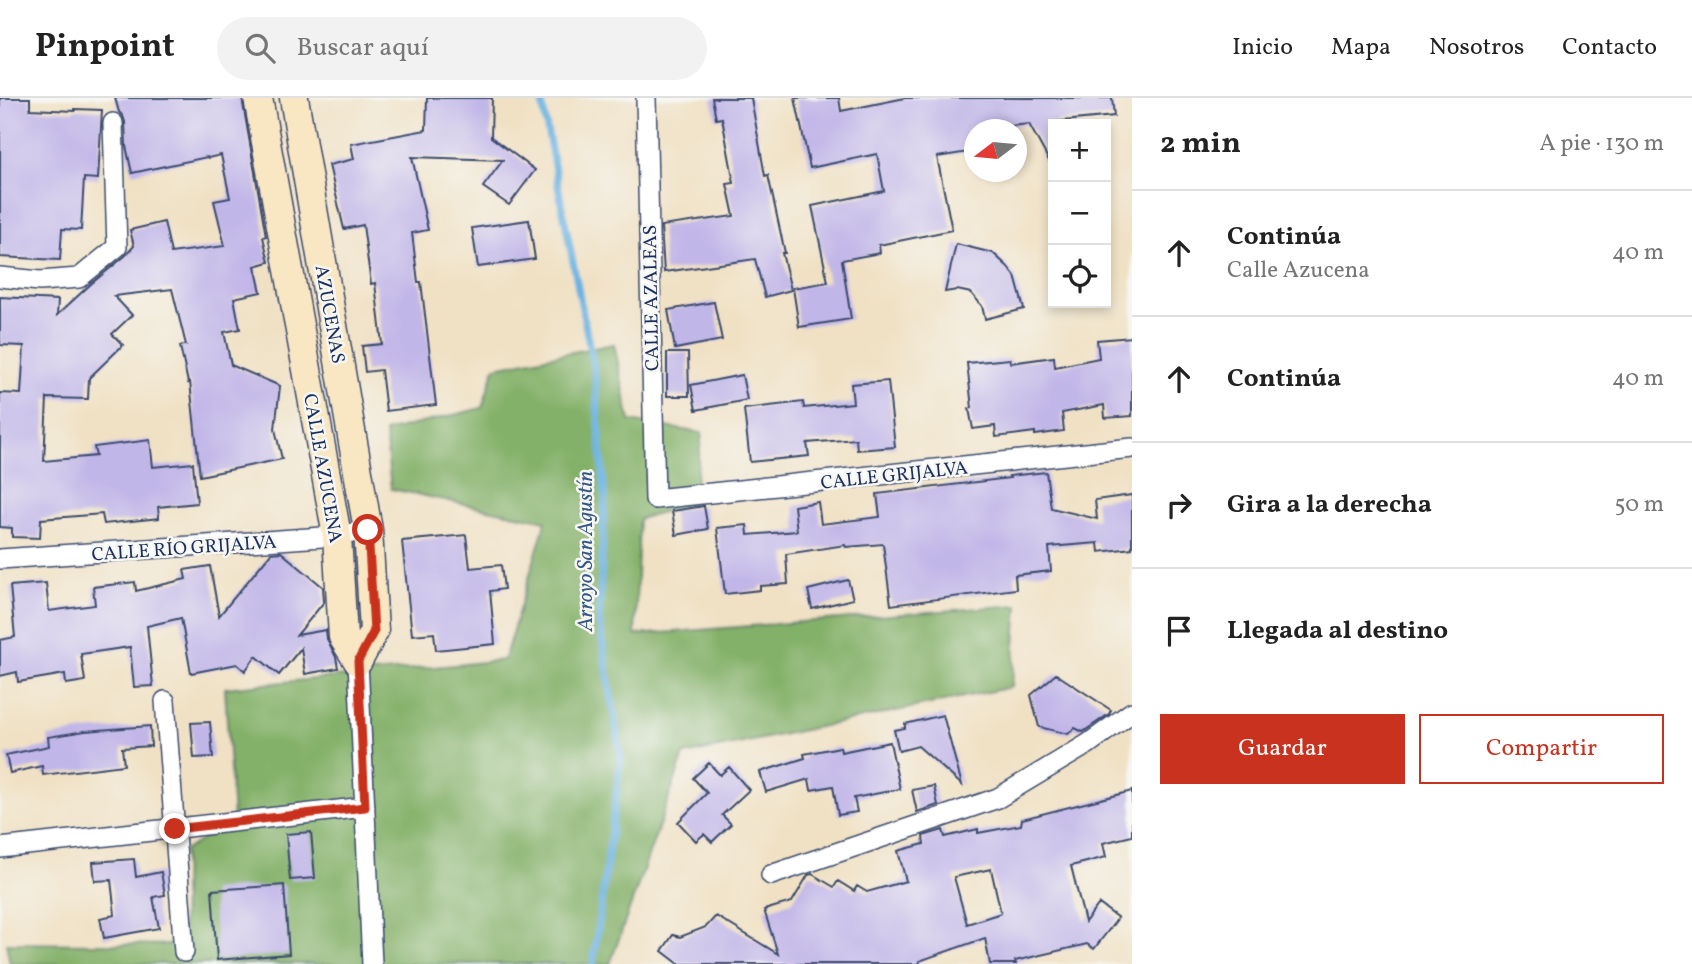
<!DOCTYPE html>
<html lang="es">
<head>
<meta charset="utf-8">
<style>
  :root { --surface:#fff; --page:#f2f2f2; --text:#222; --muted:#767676; --line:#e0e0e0; --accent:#c8321e }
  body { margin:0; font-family:Vollkorn,serif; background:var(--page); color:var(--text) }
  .controls { position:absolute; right:21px; top:21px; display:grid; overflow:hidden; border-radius:0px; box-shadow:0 4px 10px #0003 }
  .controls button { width:63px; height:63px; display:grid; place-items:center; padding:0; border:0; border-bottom:2px solid var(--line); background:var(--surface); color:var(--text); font:35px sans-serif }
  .compass { position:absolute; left:964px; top:21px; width:63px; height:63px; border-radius:50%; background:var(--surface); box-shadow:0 4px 10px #0003; rotate:254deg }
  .stop { position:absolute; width:21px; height:21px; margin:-16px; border:5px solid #c8321e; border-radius:50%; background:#fff }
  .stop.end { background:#c8321e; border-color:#fff; box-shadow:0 2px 7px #0008 }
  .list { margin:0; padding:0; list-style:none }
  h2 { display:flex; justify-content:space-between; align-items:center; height:91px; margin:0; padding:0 28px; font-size:30px }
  h2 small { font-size:23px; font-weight:400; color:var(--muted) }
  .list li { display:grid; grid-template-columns:46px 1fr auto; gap:21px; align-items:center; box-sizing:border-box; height:126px; padding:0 28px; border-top:2px solid var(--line) }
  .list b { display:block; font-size:26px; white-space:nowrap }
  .list p { margin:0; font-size:23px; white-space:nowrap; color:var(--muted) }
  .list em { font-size:23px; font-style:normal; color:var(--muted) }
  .actions { display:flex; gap:14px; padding:21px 28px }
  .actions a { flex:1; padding:16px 0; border:2px solid var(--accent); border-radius:0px; text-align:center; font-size:24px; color:var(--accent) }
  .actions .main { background:var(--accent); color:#fff }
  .icon { flex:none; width:38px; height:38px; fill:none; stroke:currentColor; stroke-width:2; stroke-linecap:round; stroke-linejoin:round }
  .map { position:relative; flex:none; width:1132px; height:866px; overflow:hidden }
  header { display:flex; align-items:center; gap:42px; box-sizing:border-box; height:98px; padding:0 35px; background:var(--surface); border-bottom:2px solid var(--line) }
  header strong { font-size:33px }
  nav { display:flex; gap:38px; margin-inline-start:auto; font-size:24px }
  .search { width:490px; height:63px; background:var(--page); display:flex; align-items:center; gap:18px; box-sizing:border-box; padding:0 24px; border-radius:38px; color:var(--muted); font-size:26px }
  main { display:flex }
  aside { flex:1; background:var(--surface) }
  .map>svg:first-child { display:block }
  .forest { fill:#84b169; stroke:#507064; stroke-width:2 }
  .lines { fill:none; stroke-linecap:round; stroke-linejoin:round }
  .stream { stroke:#69b2e1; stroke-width:7 }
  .building { fill:#c1b6e8; fill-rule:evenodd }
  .street-casing { stroke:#3b4a6d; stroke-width:22 }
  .secondary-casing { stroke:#3b4a6d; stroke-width:31 }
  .street { stroke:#fff; stroke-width:19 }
  .secondary { stroke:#f9e7c3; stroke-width:28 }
  .route { stroke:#c8321e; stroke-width:9 }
  .labels { text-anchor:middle; stroke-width:5; stroke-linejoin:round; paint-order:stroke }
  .street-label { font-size:19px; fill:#1b2f5e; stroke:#f6f6f2 }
  .water-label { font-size:21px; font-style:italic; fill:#325685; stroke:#f6f6f2 }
</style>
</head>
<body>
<header>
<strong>Pinpoint</strong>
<div class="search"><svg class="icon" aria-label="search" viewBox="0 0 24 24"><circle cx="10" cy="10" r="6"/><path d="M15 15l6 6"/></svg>Buscar aquí</div>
<nav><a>Inicio</a><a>Mapa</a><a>Nosotros</a><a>Contacto</a></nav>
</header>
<main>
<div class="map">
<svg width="1132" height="866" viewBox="0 0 1132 866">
  <rect width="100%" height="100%" fill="#f6f6f2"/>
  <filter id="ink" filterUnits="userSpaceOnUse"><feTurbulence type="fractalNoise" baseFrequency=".0143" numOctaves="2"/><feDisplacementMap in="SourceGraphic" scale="14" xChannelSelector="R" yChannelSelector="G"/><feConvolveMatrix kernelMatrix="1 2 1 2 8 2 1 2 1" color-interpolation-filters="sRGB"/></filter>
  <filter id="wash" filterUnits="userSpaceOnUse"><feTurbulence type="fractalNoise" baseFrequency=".00686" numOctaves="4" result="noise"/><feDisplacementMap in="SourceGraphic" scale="28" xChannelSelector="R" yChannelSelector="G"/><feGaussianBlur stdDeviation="1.57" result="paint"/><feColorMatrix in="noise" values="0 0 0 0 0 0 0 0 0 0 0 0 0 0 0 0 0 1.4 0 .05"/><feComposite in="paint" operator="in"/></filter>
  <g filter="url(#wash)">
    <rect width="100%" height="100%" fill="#f0e1c4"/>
    <path class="forest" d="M614,246L630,323L702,335L693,405L639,421L635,537L1018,507L1012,589L684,657L610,866H10L6,845L182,847L184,753L233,721L225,590L504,562L546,423L391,391L385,334L482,310L495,269Z"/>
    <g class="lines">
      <path class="stream" d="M541,0L594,272L605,399L599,522L621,659L593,866"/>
    </g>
    <g id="blocks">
      <path class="building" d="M0,0H30V11L75,13V11L102,12L98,81L84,80L81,132L62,131L60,162L0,159Z
        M115,0H242L266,138L263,139L269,164L255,168L261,194L234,200L240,231L224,234L231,267L280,288L275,331L282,361L200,378L190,284L188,285L180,248L186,247L172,191L114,198L132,217L112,236L123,247L89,280L88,301L47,300L44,363L96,358L94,349L150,342L153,369L193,365L197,405L158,409L159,420L104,426L102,416L41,421L40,440L12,439V430L0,429V295L21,296L24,248L0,247V199L58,202L57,217L92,185L125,158L134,148L130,132L164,124L171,155L225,148L214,103L230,100L221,57L208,60L207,59L132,75L126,48L125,24L123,18L119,14Z
        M427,0H492L491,39L535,72L509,107L483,89L503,62L412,59L428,132L412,135L418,184H421L436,307L386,313L381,272L365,274L362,248L382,246L375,185L371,186L363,127L344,131L329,67L354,61L351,46L426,32Z
        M712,0H751L765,78L768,77L785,155H782L791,192L765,199L755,161L664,174L661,128L734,118L727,86L734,85L722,20L716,21Z
        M795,0H839L841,13L905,0H1112L1114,18L1053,24V70L1029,26L975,32V53L937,59L952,132L879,147L880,155L842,162L851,221L799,229L793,190L828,184L812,108L884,93L877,56L810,70Z
        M529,122L535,161L478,169L472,130Z
        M956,146L993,155L1007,168L1015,178L1024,211L985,221L982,208L971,195L957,192L945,194Z
        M714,204L722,242L675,251L668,212Z
        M1132,239V318L1105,320L1104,307L1062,315L1064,333L1035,337V334L996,339L995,328L973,331L969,311L972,310L967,265L1010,261V265L1054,259L1055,269L1099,260L1097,242Z
        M667,255H688L689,298H667Z
        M742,277L747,302L696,312L691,287Z
        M888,283L895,349L857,352L856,341L807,345L809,358L750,364L744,311L803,304L804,310L853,305L851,286Z
        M1046,374L1051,410L1097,421L1095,402L1132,397V450L1099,454L1098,445L1049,449L1051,473L1015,477L1016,491L891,507L883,446L846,449L845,447L786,456L788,486L760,488V492L725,496L717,430L747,427L748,437L797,433L794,408L818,404L821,426L880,419L877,396L1010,380L1009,378Z
        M704,408L708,431L676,437L672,413Z
        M466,437L470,470L501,467L504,491L490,493L495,546L436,552L434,535L412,537L402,443Z
        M281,454L323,489L324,504L297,537L326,532L327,541L336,559L338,570L305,576L301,550L279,577L256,558L245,573L237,566L191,575L181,520L147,528L153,588L134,589L130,549L81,556L85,583L66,586L65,576L18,584L17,574L0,578V542L15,539L10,488L46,485L49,513L95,507L93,489L135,484L136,493L186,481L184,472L210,468L219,518L271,455Z
        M848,482L853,501L812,511L808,492Z
        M1056,576L1111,612L1109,616L1083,634L1075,630L1068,636L1039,629L1031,597Z
        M943,617L962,687L918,648L899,653L894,632L905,630V626Z
        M210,624L213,659L194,660L191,625Z
        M150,628L151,648L122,650L124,667L43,677L42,668L10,675L6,657L49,648L48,639L85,633Z
        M890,644L900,691L854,700L857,714L838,717L833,688L811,692L809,681L766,694L760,674L805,660L804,656L840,649L841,654Z
        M709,665L720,677L729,669L749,692L722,717L731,726L712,744L704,736L696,743L678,724L707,695L693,680Z
        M934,688L938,707L917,714L912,692Z
        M1132,693V738L1103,745L1106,759L1071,768L1085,824L1099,806L1118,820L1094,851L1087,846L1015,863L1016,866H990L985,840L919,863L920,866H679L662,853L673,837L680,839L706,829L716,818L778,856L764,812L792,804L808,777L812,776L834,789L838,783L854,793L857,788L867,794L906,783L898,753L924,746L923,738L943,732L945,739L978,731V735L1021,727L1022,721ZM991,771L1001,815L967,826L954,779Z
        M311,734L315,780L290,782L286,736Z
        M134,761L136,779L161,774L165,797L153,799L159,830L104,840L100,820L115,817L111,782L95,783L93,764Z
        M284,787L289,856L217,862L212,792Z"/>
    </g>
  </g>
  <g filter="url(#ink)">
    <use href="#blocks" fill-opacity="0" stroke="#3b4a6d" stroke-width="2"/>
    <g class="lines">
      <g class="street-casing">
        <path id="street" d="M646,0L655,401L1132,350
          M0,179L40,183L79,180L117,149L113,25
          M0,461L337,438L368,432
          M358,563L372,866
          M165,603L184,854
          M0,750L365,709
          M771,777L998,700L1088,646L1132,614"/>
      </g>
      <g class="secondary-casing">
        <path id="secondary" d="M258,0L337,438L343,539L358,563
          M294,0L368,432L374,533L358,563"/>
      </g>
      <use href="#street" class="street"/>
      <use href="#secondary" class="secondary"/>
    </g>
  </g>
  <g class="lines" filter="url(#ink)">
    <path class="route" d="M175,731L365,709L358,563L374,533L368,432"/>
  </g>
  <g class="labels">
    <g class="street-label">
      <text transform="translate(650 200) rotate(-91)" y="7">CALLE AZALEAS</text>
      <text transform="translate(331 216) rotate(80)" y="7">AZUCENAS</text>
      <text transform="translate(324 370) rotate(80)" y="7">CALLE AZUCENA</text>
      <text transform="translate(894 376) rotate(-6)" y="7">CALLE GRIJALVA</text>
      <text transform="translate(184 449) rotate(-4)" y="7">CALLE RÍO GRIJALVA</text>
    </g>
    <g class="water-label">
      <text transform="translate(585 453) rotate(-90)" y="7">Arroyo San Agustín</text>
    </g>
  </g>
</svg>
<div class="controls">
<button>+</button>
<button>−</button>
<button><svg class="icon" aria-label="locate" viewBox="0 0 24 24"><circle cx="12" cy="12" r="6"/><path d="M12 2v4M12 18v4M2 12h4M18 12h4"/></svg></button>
</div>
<svg class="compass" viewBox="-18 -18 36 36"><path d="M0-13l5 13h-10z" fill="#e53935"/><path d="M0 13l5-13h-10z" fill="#767676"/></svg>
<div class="stop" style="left:368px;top:432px"></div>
<div class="stop end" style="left:175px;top:731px"></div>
</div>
<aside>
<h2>2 min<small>A pie · 130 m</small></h2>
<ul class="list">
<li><svg class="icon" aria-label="ahead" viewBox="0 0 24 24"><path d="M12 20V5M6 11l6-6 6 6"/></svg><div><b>Continúa</b><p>Calle Azucena</p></div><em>40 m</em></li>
<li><svg class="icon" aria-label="ahead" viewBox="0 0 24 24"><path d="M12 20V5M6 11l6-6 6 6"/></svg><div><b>Continúa</b></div><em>40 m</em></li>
<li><svg class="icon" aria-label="right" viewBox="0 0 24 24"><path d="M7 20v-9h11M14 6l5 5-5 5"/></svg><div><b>Gira a la derecha</b></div><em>50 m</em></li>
<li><svg class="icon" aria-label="arrive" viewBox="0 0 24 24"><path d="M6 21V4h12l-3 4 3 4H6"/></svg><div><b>Llegada al destino</b></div></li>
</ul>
<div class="actions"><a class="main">Guardar</a><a>Compartir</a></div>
</aside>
</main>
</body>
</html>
